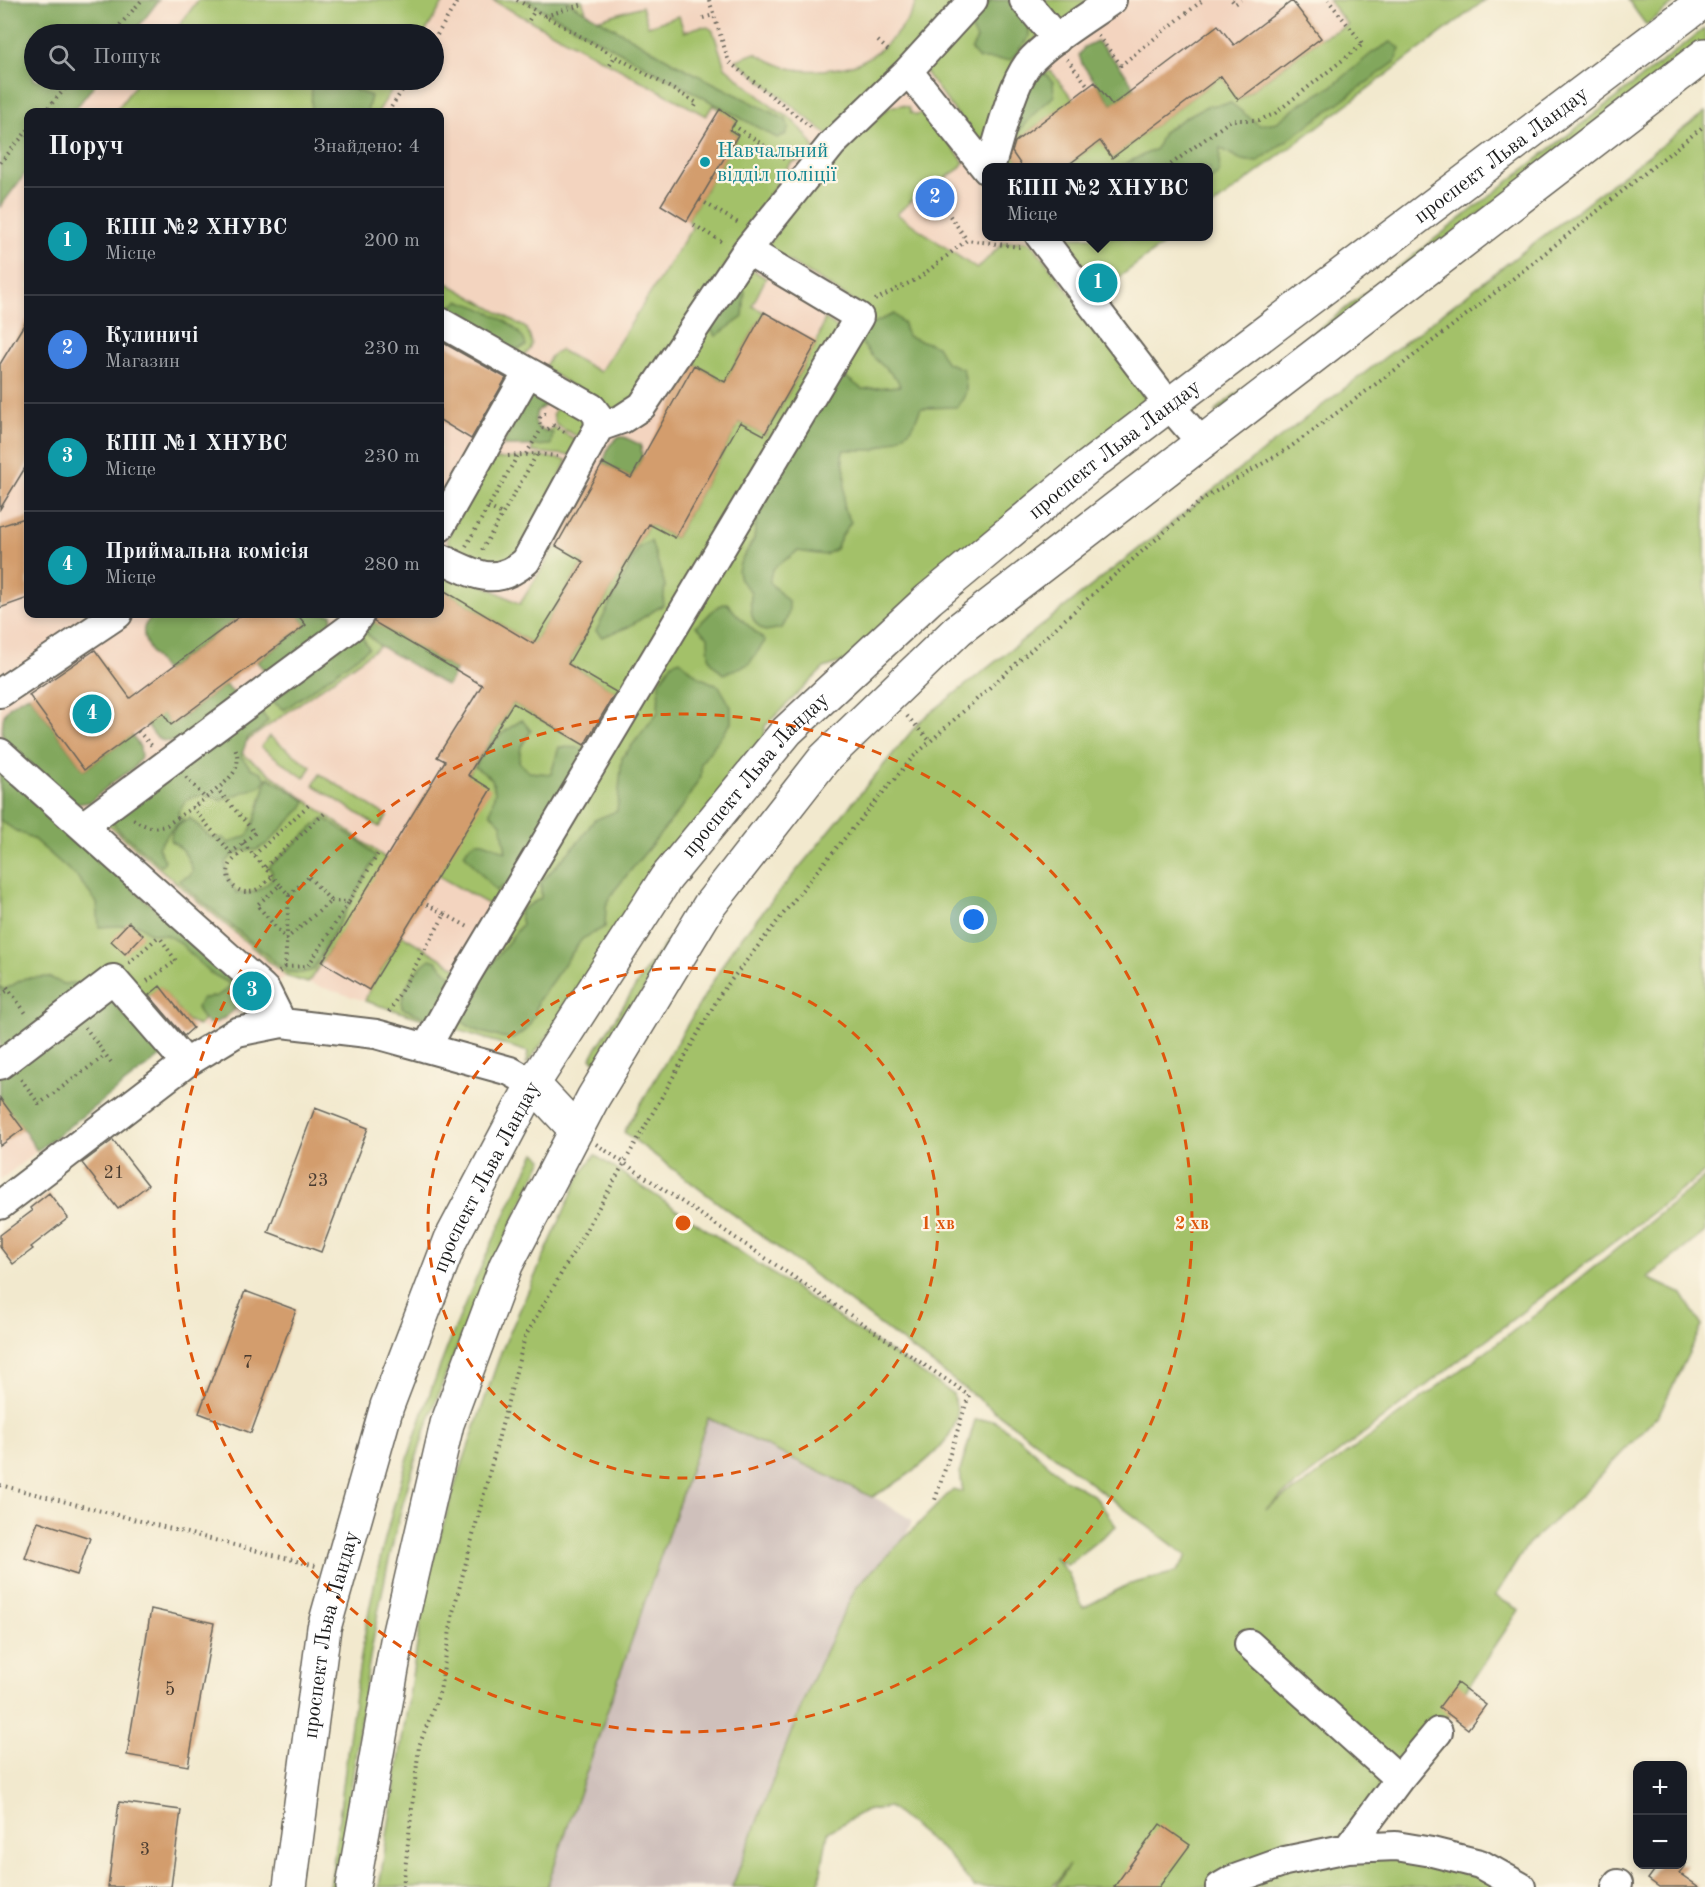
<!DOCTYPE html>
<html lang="uk">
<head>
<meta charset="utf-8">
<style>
  :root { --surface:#171b24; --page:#242831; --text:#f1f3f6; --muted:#9ea1a6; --line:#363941; --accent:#2563eb }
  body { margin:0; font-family:"Old Standard TT",serif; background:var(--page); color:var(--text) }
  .controls { position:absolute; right:18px; bottom:18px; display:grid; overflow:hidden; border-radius:12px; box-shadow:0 3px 9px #0003 }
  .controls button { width:54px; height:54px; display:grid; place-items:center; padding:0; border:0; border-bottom:2px solid var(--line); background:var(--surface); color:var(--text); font:30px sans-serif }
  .you { position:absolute; left:974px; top:920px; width:21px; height:21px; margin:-15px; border:4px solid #fff; border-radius:50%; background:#1a73e8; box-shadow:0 0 0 9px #1a73e833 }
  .badge { display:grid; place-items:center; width:39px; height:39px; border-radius:50%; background:var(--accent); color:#fff; font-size:20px; font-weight:700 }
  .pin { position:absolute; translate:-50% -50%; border:3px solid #fff; box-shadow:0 2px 6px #0006 }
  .popup { position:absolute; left:982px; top:163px; width:231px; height:78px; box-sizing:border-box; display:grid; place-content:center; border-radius:12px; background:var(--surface); filter:drop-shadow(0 2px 4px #0005); font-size:20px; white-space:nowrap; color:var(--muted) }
  .popup b { font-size:22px; color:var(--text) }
  .popup::after { content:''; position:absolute; left:50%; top:100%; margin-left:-12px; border:12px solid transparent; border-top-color:var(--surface) }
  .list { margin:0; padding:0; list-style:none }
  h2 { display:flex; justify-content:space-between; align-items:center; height:78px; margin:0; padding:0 24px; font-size:26px }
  h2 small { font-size:20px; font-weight:400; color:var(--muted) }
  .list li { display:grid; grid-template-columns:39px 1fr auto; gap:18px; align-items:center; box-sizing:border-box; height:108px; padding:0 24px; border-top:2px solid var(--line) }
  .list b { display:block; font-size:22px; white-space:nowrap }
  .list p { margin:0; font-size:20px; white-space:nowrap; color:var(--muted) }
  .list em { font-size:20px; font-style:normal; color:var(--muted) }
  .icon { flex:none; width:33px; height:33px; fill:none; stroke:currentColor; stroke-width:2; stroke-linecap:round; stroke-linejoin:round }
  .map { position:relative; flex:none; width:1705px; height:1887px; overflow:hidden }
  .search { position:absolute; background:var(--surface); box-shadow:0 3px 9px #0003; left:24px; top:24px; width:420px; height:66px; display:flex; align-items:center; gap:15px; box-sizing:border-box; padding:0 21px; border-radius:33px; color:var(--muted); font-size:22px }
  .panel { position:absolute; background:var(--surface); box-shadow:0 3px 9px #0003; left:24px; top:108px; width:420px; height:510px; border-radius:12px }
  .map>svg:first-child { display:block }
  .built { fill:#f3d4bf }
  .industrial { fill:#cfc0bb }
  .green { fill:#a3c169; stroke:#606e42; stroke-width:1.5 }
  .forest { fill:#82a75d; stroke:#4f623c; stroke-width:1.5 }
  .building { fill:#d39d6d }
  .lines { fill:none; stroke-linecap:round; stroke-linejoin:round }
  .minor-casing { stroke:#67645a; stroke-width:32 }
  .major-casing { stroke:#67645a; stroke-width:36 }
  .path { stroke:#67645a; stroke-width:4; stroke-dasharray:1.5 4.5; stroke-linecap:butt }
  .minor { stroke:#fff; stroke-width:28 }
  .major { stroke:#fff; stroke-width:33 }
  .ring { fill:none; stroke:#de560d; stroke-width:3; stroke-dasharray:10 8 }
  .culture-dot { fill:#0f9aa8; stroke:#fcf5e5; stroke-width:2 }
  .labels { text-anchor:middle; stroke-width:4.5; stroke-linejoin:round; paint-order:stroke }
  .number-label { font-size:18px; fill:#4a3c30 }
  .culture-label { font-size:21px; fill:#0d838f; stroke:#fcf5e5; text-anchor:start }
  .street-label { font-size:21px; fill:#1c1c1c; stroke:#fcf5e5 }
  .centre { fill:#de560d; stroke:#fcf5e5; stroke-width:3 }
  .ring-label { font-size:18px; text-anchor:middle; font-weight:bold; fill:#de560d; stroke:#fcf5e5; stroke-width:4.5; stroke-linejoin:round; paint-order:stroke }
</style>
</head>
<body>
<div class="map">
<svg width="1705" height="1887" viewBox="0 0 1705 1887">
  <rect width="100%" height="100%" fill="#fcf5e5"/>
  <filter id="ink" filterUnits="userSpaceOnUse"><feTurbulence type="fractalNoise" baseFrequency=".0167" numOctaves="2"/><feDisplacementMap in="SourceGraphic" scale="12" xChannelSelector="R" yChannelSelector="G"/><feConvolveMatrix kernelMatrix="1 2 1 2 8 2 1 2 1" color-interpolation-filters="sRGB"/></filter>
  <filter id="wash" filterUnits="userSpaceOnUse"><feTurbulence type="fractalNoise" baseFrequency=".008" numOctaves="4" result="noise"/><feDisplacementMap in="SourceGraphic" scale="24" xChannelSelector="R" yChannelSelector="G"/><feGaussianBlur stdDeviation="1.35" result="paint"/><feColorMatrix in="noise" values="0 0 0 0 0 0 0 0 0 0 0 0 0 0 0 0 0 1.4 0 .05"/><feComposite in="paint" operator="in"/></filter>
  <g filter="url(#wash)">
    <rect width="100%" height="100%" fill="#f2e9ce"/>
    <path class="built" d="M159,0H1485L1209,168H987V236L1173,237L1013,357L703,781L527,1052L286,976L212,1032L198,1026L0,1180V207L28,170V614H440V112H73L98,80H434V34H133Z"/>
    <path class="industrial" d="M708,1418L879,1500L912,1520L769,1887H547Z"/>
    <path class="green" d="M198,0H445L424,34H173Z
      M492,0H582L590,22L642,6L648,26L679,16L684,32C694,29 705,22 713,31L725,67L776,110L789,117L803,131L815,148L804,160L792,162L786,169L652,383L625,410L606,408L544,368L551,356L560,350L600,372L692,228L688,219L738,135L730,130L736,121L713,105L706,116Z
      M917,0H961L829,136L736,60L755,53C765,58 777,65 789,68C807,73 845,70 862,61C884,51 910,23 917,0Z
      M989,0H1014L1039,32L983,148L925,72L936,55Z
      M1038,0H1100L1060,25Z
      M1328,0H1485L1209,209V168H1064L1100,141L1113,157L1221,76L1239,100L1321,38L1348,25Z
      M1628,0H1678L1646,25Z
      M1705,28V43L1215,414L1218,408Z
      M1051,71L1073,99L1008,147L1023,167H1000L1030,81L1039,74Z
      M139,80H398L378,112H115Z
      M902,105L909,107L911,113L917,115L920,113L928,116L964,162L959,169L912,200L897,214L977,269L1004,242L1027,241L1033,245L1145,390L1144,409L851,659L824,668L765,726L764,747L526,1065L528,1052L448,1027L619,694L568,664L649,524L675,538L740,422L765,435L817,342L825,318L847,337L866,309L771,250L769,244L811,182L889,107Z
      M1705,112V1172L1265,1509L1302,1486L1535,1315L1705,1177V1232L1647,1278L1682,1294L1702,1326L1659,1414L1572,1505L1528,1544L1495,1596L1519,1610L1438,1732L1353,1852L1397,1854L1483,1879L1496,1887H1055L1069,1865L1052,1887H974L947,1854L889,1807L864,1811L828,1832L819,1883L816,1887H732L809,1686L856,1587L953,1489L963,1492L960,1471L975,1420H993L1020,1439L1063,1478L1095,1496L1116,1526L1067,1565L1053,1556L1068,1573L1083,1608L1127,1585L1176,1572L1187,1556L624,1132L732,949L920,721L1268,447Z
      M1053,237H1173L1110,284L1101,271L1087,281Z
      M748,267L766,278L752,306L764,312L725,382L687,360Z
      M440,279L526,328C534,343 535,349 520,358L440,313Z
      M560,401L591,418L582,439L556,425L553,414Z
      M553,427L580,442L578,456L532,452V447L543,430H550Z
      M540,456L567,460L525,559L498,571L450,548L447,539L486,460Z
      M556,546L584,562L533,644L440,588V563L520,604Z
      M354,622L380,646L236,749L388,860L308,983L286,976L97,815Z
      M513,703L588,747L504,913L438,876L468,775Z
      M269,736L311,767L304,778L261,747Z
      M0,767L66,835L233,979L231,995L198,1026L187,1020L160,987L144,999L116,967L0,1054Z
      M320,774L387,816L379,827L313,785Z
      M724,864L599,1060L594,1061L591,1058L594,1052L646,970Z
      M402,935L467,974L439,1024L365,1001L369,990Z
      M535,1153L543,1159C494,1261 445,1363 412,1472C371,1607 357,1748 338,1887H330C344,1787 353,1685 374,1586C406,1435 466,1291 535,1153Z
      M595,1155L953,1394C954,1401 959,1411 957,1417C949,1451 901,1481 872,1497L708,1418L547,1887H379L427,1581L454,1488L501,1352L581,1173Z"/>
    <path class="forest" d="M0,0H159L133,34H34V80H98L73,112H28V170L0,207Z
      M525,0H565L678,65L786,120L789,128L785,135L777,138Z
      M991,0H1008L1029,25V37L1011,60L979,59L971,50L977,39L972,30L973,23Z
      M1097,41L1120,66L1135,88L1112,105L1082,64L1079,55L1084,47Z
      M1391,42L1400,48L1395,62L1257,162L1241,160L1220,148L1219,173L1209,181V168L1118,167L1156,149L1163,132L1186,117L1207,106L1231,103L1259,125L1277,122L1302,103L1334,85L1373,52Z
      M1045,73L1053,82L1054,96L1037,111L1008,144L1010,158L1007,166L1002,155C1010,124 1017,91 1045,73Z
      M316,80H355V90L371,96L367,112H311L312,85Z
      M736,288L745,291L743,317L716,336L710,328Z
      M459,301C479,306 522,324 526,346L519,349L507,347L460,319L453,305Z
      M894,314L904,324L907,336L937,346L946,362L963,369C967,387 969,393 957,407L921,408L912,428L898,439L874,450H844L842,455L845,472L844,509L851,522L841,537L836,549L825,555L797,551C785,564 769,562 770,583L789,602C789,613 788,619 782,628L765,631C749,622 750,609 751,592L740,580L738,571L740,563L754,539L756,522L789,458L837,380L844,376L862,389L900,386L897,379L872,356L863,345L858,333C868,324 881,320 894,314Z
      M532,385L548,392C549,402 546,406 537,411L535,421L538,428L546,432L553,433L551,445C534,446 519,446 502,446Z
      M618,437H624L641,445L642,458L631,478L603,463L609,446Z
      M651,541L665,585L663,605L628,627L602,637L596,631L639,547Z
      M727,603C738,618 752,628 765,641L749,664L724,674C706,661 709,657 708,637L696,626C710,617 710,608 727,603Z
      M156,614H243L165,671C157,661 141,643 144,628C145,622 152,617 156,614Z
      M297,614H332L331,624L269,675L257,662L306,625Z
      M372,620L456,670L447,686L380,646L363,630Z
      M359,632L369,648L284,710L272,701Z
      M680,660L699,677L719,686L731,707V723L701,763V776L683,806L614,891L606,906L605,927L582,939L538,1001L535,1014L527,1029L513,1039C492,1035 472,1033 458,1017C474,983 500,954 522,924L519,911L541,898V882L580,840L594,820L617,811L622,758L658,712L659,683L672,663Z
      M225,685L236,695C219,711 186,752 159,739C152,736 140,712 135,705L149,695L172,725Z
      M29,695L84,770L132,735L140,747L141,757L134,768L113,782L90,802L77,804L3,743C0,713 4,706 29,695Z
      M258,708L268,721L258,731L248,737L241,757L251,768L261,772L266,779L261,786L221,800C212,795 196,793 187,800C184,803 181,809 178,813L184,820C174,824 165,838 158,847L165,861L161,866L118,829L110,819Z
      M522,720L531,731L521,747L519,762L529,772L551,774L559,747L584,748L590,754L515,877L496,891L464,854C476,832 489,845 506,852L501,824L490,813L495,792L492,779L475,767C484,746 502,732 522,720Z
      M0,762L55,814L59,827L68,837L91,851L250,994C242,1002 220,1027 208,1023C203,1021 200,1013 197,1008L201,999L217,996L230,987L229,983L210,973L179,942L166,935L150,934L139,925L99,927L97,903L78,878L32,838L16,831L0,820Z
      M268,777L306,801L302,808L267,844L256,850H243L233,855L226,862C225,875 229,882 237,893C252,895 261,890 271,880L272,872L269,867L321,820L326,819L363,844L376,857L313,970L302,973L287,972L189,890L179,880L189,876L193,871C188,857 184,849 171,841C170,828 180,824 190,818L211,838H223L229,843L248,835L255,820Z
      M430,959L436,961L454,979L441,1017H424L402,1008C401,988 415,970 430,959Z
      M49,977L63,984L73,983L100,989L162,1055L37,1151L23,1129L0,1101V986L4,990L25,978Z"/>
    <g id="blocks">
      <path class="building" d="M1292,1L1321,38L1238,100L1221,76L1112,158L1100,141L1064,168H1023L1012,152L1015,142L1095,82L1112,105L1218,25L1234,45Z
        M720,109L736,121L730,130L738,135L687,221L661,205Z
        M943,180L955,197L928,217L915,199Z
        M764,312L817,342L764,435L740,422L675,538L649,524L568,664L616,692L584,745L513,703L468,775L491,789L369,990L322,962L445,761L437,757L482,685L374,622L376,614H440V588L533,644L584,562L556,546L603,463L631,478L694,365L725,382Z
        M28,318V463L0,509V364Z
        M440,341L506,378L471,439L440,420Z
        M28,517V598L0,608V526Z
        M243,614H297L306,625L171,725L163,713L84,770L29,695L95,650L130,698Z
        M129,922L143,935L125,954L111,941Z
        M160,986L193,1028L184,1036L149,995Z
        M0,1098L23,1129L0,1146Z
        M315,1108L368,1128L321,1252L268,1232Z
        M113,1140L148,1185L118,1209L82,1163Z
        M49,1193L68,1218L31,1247L33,1249L13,1264L0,1247V1235L32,1211L30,1208Z
        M245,1291L296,1310L251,1433L199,1413Z
        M38,1521L90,1538L77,1575L25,1558Z
        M151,1609L214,1623L188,1766L127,1755Z
        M1457,1683L1486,1705L1468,1729L1439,1707Z
        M119,1802L181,1810L171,1887H108Z
        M1160,1824L1190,1845L1159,1887H1114Z
        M1659,1864H1686L1679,1873L1699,1887H1659L1648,1879Z"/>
    </g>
  </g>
  <g filter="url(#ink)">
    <use href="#blocks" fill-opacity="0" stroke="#67645a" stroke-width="1.5"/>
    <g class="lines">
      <g class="minor-casing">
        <path id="minor" d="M1024,0L1057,39
          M908,71L987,170
          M990,168C999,139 1011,87 1028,64C1045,43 1088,17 1112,0
          M1040,236L1169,405L1201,442
          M440,322L592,408L598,416L599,427L526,561C494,589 473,573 440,558
          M599,427L622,419L642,406L747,250L832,144L908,71L973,0
          M440,527L528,372
          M0,693L118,614
          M0,753L262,987L266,991L282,1023
          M83,826L351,627L360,614
          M426,1048L467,974L859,317L747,250
          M0,1065L113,979L186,1063
          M0,1205L186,1063L237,1032L282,1023L376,1034L510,1071L533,1084
          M1249,1644L1399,1779L1348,1848
          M1399,1779L1438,1732
          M1220,1887L1232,1880L1285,1861L1348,1848L1396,1846L1432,1852L1480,1864L1521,1887
          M1616,1887L1618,1884"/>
      </g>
      <g class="major-casing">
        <g id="major">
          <path d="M533,1084L576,1130"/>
          <path id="s1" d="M290,1887L324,1628L387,1406L451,1239L533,1084L666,878L787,731L929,599L1089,466L1169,405L1705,0"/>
          <path d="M353,1887L397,1641L447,1424L506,1265L593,1098L709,906L824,759L958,630L1705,55"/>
        </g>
      </g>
      <path class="path" d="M517,0L697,103L693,110
        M709,0L729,62L813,129
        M1232,0L1235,4L1241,0
        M545,16L584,4
        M703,18L714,15
        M529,20L535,10
        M112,34L142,0
        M1098,36L1121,65L1203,0
        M434,40L458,0
        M878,41L891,53
        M1067,59L1089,87
        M610,65L615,56
        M44,112L73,80
        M388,112L409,80
        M733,125L787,161
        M0,163L28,130
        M1166,168L1231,120H1259L1274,114L1363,44L1328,0
        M700,200L740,224
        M943,206L967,240
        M694,225L724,243
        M875,300L919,278L967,240L1020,247
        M540,417L545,413L550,414
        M540,417L539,422L542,428
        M553,425L568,434
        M542,428L548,429L553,425
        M526,454L542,428
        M508,456L537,454L557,456
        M488,507L502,514
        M466,546L518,455
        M482,550L537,454
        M907,716L930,741
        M138,731L152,746
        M186,777L205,798
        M192,807L231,853L255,833L217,789
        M133,819C146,827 153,830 167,825C183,813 230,785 236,768C239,760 237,752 234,745
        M243,843L280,885
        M248,848C242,853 233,858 230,865C223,880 237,896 253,891C260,889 267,881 273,876
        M254,855L311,803
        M265,867L325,813
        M309,877L331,901L286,939L257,905L280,885L289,895Z
        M331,901L349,902L379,852
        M445,914L468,927
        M129,963L159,936
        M285,967L308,966L349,902
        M279,972L285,967L289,895
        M147,981L176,961L159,936
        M7,987L28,1016
        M0,995L9,990
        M389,1012L445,914L422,902
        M85,1027L113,1065
        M21,1079L39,1104L106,1055
        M596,1144L969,1395L934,1503
        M0,1485L316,1566
        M403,1887L419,1746L440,1691L453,1612L525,1337L721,993L817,871L913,757L1104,584L1203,499L1289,448L1399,367L1510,281L1705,125"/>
      <use href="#minor" class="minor"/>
      <use href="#major" class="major"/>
    </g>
  </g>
  <g class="ring">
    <circle cx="683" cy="1223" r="255"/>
    <circle cx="683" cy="1223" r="509"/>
  </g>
  <circle class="culture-dot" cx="705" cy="162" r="6"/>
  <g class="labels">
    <g class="number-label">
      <text x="114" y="1178">21</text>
      <text x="318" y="1186">23</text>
      <text x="248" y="1368">7</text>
      <text x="170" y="1695">5</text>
      <text x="145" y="1855">3</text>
    </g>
    <g class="culture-label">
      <text x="717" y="157">Навчальний<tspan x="717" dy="24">відділ поліції</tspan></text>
    </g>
    <g class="street-label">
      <text dy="7" stroke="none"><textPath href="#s1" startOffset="2200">проспект Льва Ландау</textPath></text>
      <text dy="7" stroke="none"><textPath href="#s1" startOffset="1714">проспект Льва Ландау</textPath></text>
      <text dy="7" stroke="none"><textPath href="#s1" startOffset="1228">проспект Льва Ландау</textPath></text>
      <text dy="7" stroke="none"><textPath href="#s1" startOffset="742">проспект Льва Ландау</textPath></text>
      <text dy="7" stroke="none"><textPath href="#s1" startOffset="256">проспект Льва Ландау</textPath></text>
    </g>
  </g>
  <circle cx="683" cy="1223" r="9" class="centre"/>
  <g class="ring-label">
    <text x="938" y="1229">1 хв</text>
    <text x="1192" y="1229">2 хв</text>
  </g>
</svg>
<div class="controls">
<button>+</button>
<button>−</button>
</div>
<div class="you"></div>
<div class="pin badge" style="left:1098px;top:283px;background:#0f9aa8">1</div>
<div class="popup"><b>КПП №2 ХНУВС</b>Місце</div>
<div class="pin badge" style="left:935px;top:198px;background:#3f7fe0">2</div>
<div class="pin badge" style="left:252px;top:991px;background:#0f9aa8">3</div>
<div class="pin badge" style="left:92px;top:714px;background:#0f9aa8">4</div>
<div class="search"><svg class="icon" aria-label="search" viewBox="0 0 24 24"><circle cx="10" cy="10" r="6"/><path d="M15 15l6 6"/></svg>Пошук</div>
<section class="panel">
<h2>Поруч<small>Знайдено: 4</small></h2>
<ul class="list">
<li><span class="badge" style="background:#0f9aa8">1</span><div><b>КПП №2 ХНУВС</b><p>Місце</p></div><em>200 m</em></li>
<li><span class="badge" style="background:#3f7fe0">2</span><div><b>Кулиничі</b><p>Магазин</p></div><em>230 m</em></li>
<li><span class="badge" style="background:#0f9aa8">3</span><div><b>КПП №1 ХНУВС</b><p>Місце</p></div><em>230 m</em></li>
<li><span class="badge" style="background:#0f9aa8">4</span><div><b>Приймальна комісія</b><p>Місце</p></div><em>280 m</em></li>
</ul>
</section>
</div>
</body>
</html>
